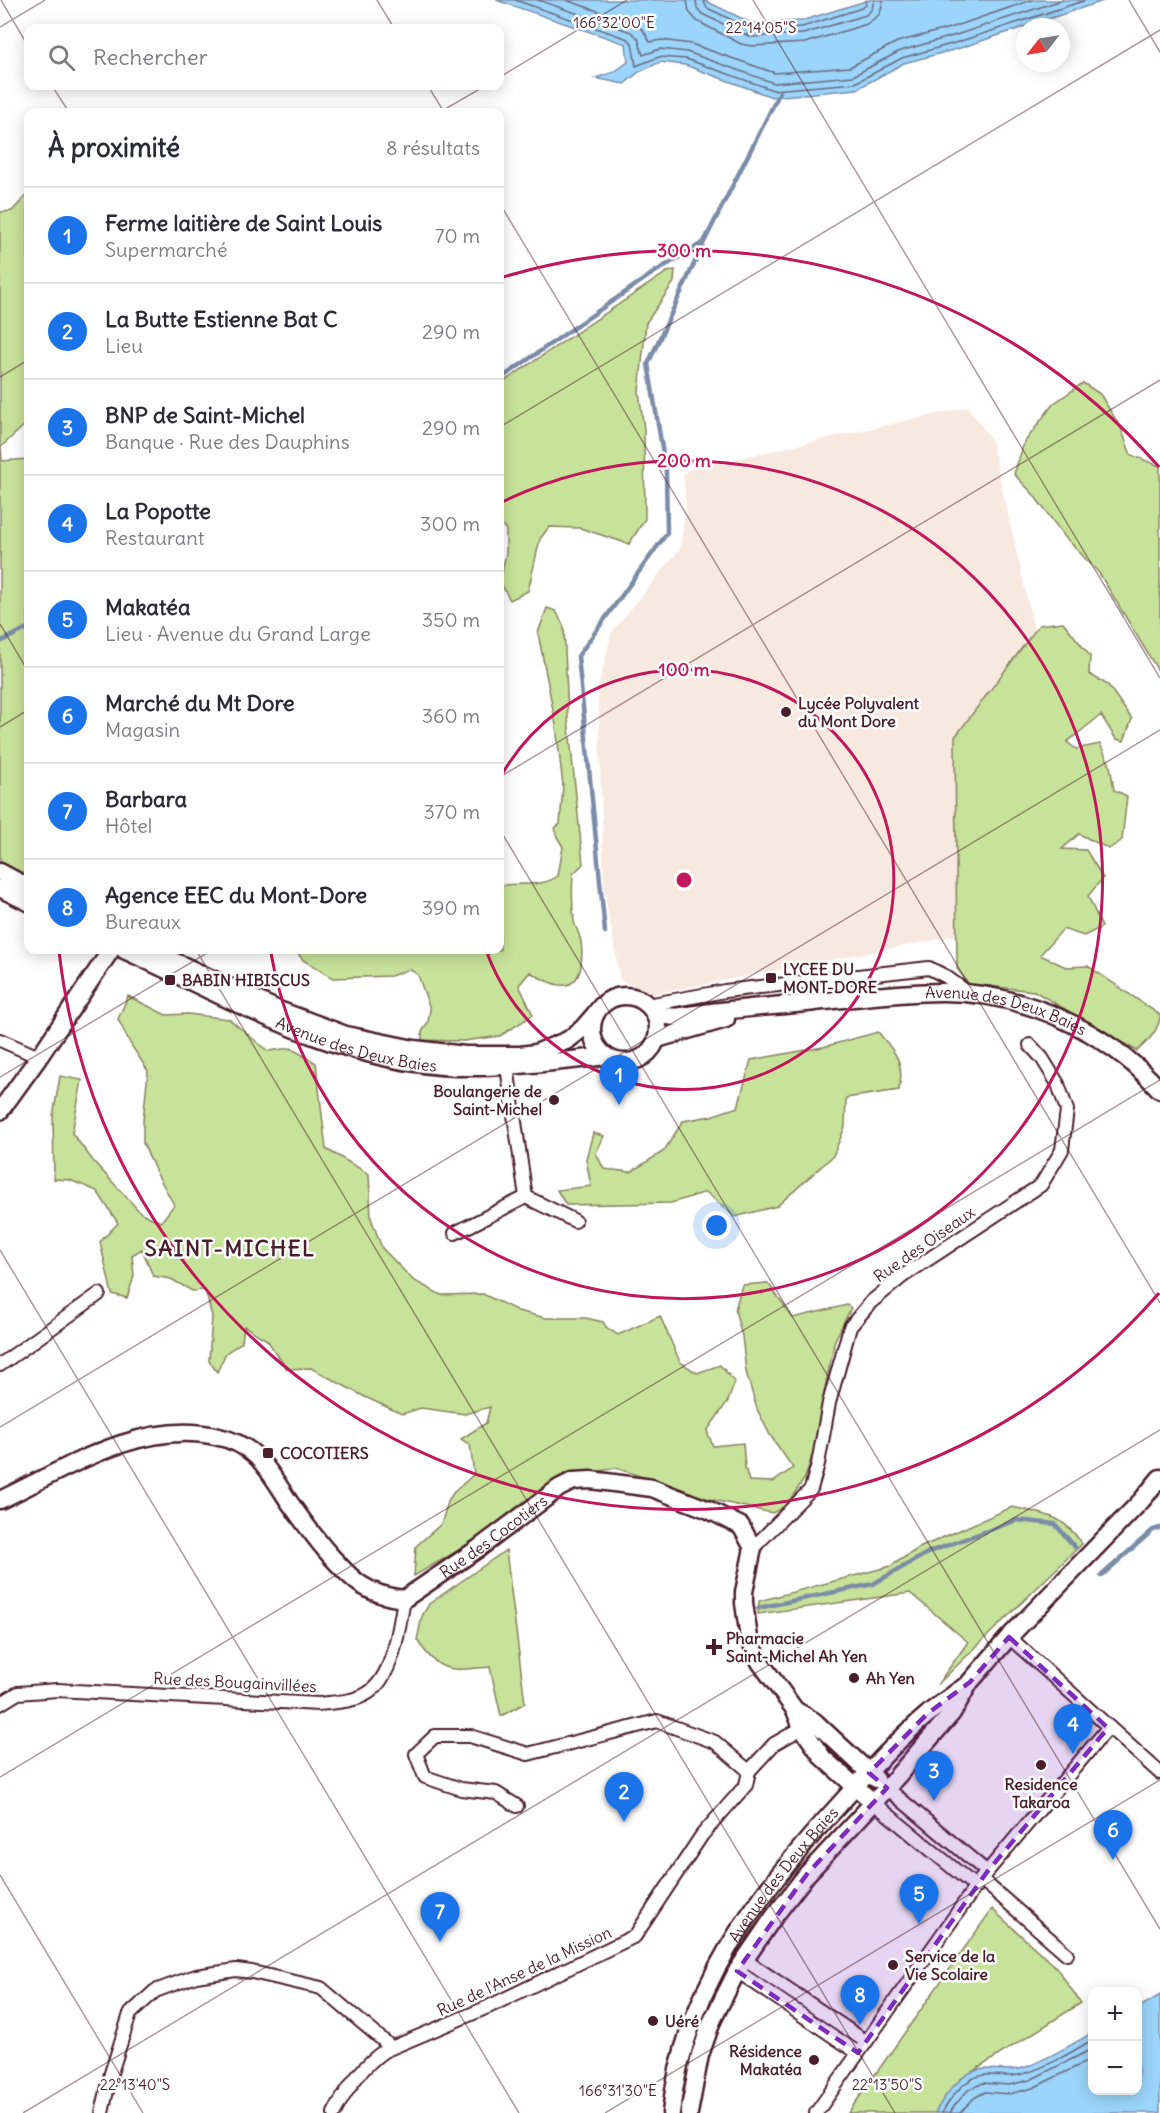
<!DOCTYPE html>
<html lang="fr">
<head>
<meta charset="utf-8">
<style>
  :root { --surface:#fff; --page:#f7f7f7; --text:#2b2b33; --muted:#7c7c81; --line:#e1e1e2; --accent:#1a73e8 }
  body { margin:0; font-family:Delius,sans-serif; background:var(--page); color:var(--text) }
  .controls { position:absolute; right:18px; bottom:18px; display:grid; overflow:hidden; border-radius:12px; box-shadow:0 3px 15px #0003 }
  .controls button { width:54px; height:54px; display:grid; place-items:center; padding:0; border:0; border-bottom:2px solid var(--line); background:var(--surface); color:var(--text); font:30px sans-serif }
  .compass { position:absolute; left:1016px; top:18px; width:54px; height:54px; border-radius:50%; background:var(--surface); box-shadow:0 3px 15px #0003; rotate:239deg }
  .you { position:absolute; left:717px; top:1226px; width:21px; height:21px; margin:-15px; border:4px solid #fff; border-radius:50%; background:#1a73e8; box-shadow:0 0 0 9px #1a73e833 }
  .badge { display:grid; place-items:center; width:39px; height:39px; border-radius:50%; background:var(--accent); color:#fff; font-size:20px; font-weight:700 }
  .pin { position:absolute; translate:-50% -50px; filter:drop-shadow(0 2px 3px #0008) }
  .pin::after { content:''; position:absolute; top:32px; width:21px; height:18px; background:inherit; clip-path:polygon(0 0,100% 0,50% 100%) }
  .list { margin:0; padding:0; list-style:none }
  h2 { display:flex; justify-content:space-between; align-items:center; height:78px; margin:0; padding:0 24px; font-size:26px }
  h2 small { font-size:20px; font-weight:400; color:var(--muted) }
  .list li { display:grid; grid-template-columns:39px 1fr auto; gap:18px; align-items:center; box-sizing:border-box; height:96px; padding:0 24px; border-top:2px solid var(--line) }
  .list b { display:block; font-size:22px; white-space:nowrap }
  .list p { margin:0; font-size:20px; white-space:nowrap; color:var(--muted) }
  .list em { font-size:20px; font-style:normal; color:var(--muted) }
  .icon { flex:none; width:33px; height:33px; fill:none; stroke:currentColor; stroke-width:2; stroke-linecap:round; stroke-linejoin:round }
  .map { position:relative; flex:none; width:1160px; height:2113px; overflow:hidden }
  .search { position:absolute; background:var(--surface); box-shadow:0 3px 15px #0003; left:24px; top:24px; width:480px; height:66px; display:flex; align-items:center; gap:15px; box-sizing:border-box; padding:0 21px; border-radius:12px; color:var(--muted); font-size:22px }
  .panel { position:absolute; background:var(--surface); box-shadow:0 3px 15px #0003; left:24px; top:108px; width:480px; height:846px; border-radius:12px }
  .map>svg:first-child { display:block }
  .built { fill:#f8e9e0 }
  .green { fill:#c7e299; stroke:#888062; stroke-width:1.5 }
  .water { fill:#9bd5fb; stroke:#7b8ca8; stroke-width:1.5 }
  .lines { fill:none; stroke-linecap:round; stroke-linejoin:round }
  .shore { stroke:#6a687e; stroke-width:1.5 }
  .stream { stroke:#7b8ca8; stroke-width:4.5 }
  .street-casing { stroke:#4a1f2b; stroke-width:16 }
  .secondary-casing { stroke:#4a1f2b; stroke-width:21 }
  .street { stroke:#fff; stroke-width:12 }
  .secondary { stroke:#fff; stroke-width:16 }
  .marked { fill:#7b2cbf; fill-opacity:0.2; stroke:#7b2cbf; stroke-width:4.5; stroke-dasharray:12 8; stroke-linejoin:round }
  .ticks { fill:none; stroke:#4a1f2b; stroke-width:1.5; stroke-opacity:0.45 }
  .ring { fill:none; stroke:#c2185b; stroke-width:3 }
  .poi-dot { fill:#4a1f2b; stroke:#fff; stroke-width:2 }
  .labels { text-anchor:middle; stroke-width:5; stroke-linejoin:round; paint-order:stroke }
  .poi-label { font-size:16px; font-weight:bold; fill:#4a1f2b; stroke:#fff; text-anchor:start }
  .street-label { font-size:16px; fill:#4a1f2b; stroke:#fff }
  .district-label { font-size:22px; font-weight:bold; letter-spacing:1.5px; fill:#4a1f2b; stroke:#fff }
  .ticks-label { font-size:15px; text-anchor:middle; fill:#4a1f2b; stroke:#fff; stroke-width:5; stroke-linejoin:round; paint-order:stroke }
  .centre { fill:#c2185b; stroke:#fff; stroke-width:3 }
  .ring-label { font-size:18px; text-anchor:middle; font-weight:bold; fill:#c2185b; stroke:#fff; stroke-width:5; stroke-linejoin:round; paint-order:stroke }
</style>
</head>
<body>
<div class="map">
<svg width="1160" height="2113" viewBox="0 0 1160 2113">
  <rect width="100%" height="100%" fill="#fff"/>
  <filter id="ink" filterUnits="userSpaceOnUse"><feTurbulence type="fractalNoise" baseFrequency=".0167" numOctaves="2"/><feDisplacementMap in="SourceGraphic" scale="12" xChannelSelector="R" yChannelSelector="G"/><feConvolveMatrix kernelMatrix="1 2 1 2 8 2 1 2 1" color-interpolation-filters="sRGB"/></filter>
  <g filter="url(#ink)">
    <path class="built" d="M968,407L991,439L1034,629L955,737L956,936L653,994L620,980L604,887L598,688L612,632L680,549L686,508L683,474L690,469Z"/>
    <path class="green" d="M28,194V422L1,447L2,461L28,459V878L0,863V212L12,211Z
      M675,270L674,282L646,323L639,392L644,429L645,519L629,544L580,528L549,527L540,539L528,591L510,600L500,582L506,553V530L500,523V384L667,272Z
      M1083,383L1100,394L1121,428L1131,455L1160,466V674L1099,573L1064,536L1033,494L1014,474L1024,443L1053,404Z
      M547,608L556,611L564,627L568,718L583,864L573,874C572,889 572,905 574,921C575,927 579,932 580,938C583,947 582,957 581,966C575,998 548,983 530,972L519,985L533,1015L500,1036L464,1041L422,1040V1032L428,1022L430,1009L418,975L409,969L391,976L333,978L303,960L296,951L297,950H500V886C520,881 539,889 558,876L563,847L557,837L555,828L560,824L563,786L556,725L538,633Z
      M1063,622L1090,656L1089,674L1108,685L1132,719L1124,741L1116,739L1101,715L1067,742L1076,749L1100,744L1110,765L1114,790L1127,796L1122,840L1109,849L1079,834L1062,849L1086,850L1103,878L1088,896L1102,927L1084,936L1063,929L1040,955L1066,967L1088,966L1160,1015C1160,1030 1147,1042 1137,1051L1034,991L969,984L957,969L955,737L1039,625Z
      M128,996L166,1015L188,1014L229,1019L268,1051L291,1048L316,1063L326,1149L369,1174L371,1218L382,1248L413,1280L441,1295L483,1294L518,1311L546,1318H586L603,1322L607,1328L618,1335L660,1316L680,1362L697,1373L720,1365L735,1382L728,1401L707,1431L713,1446L743,1443L745,1468L749,1481L773,1482L793,1468L770,1435L757,1409L746,1372L742,1336L735,1310L742,1285L768,1283L793,1318L847,1305L851,1308L835,1340L824,1392L818,1437L805,1478L785,1507L772,1513L709,1499L616,1468L557,1479L471,1543L414,1576L416,1546L441,1524L449,1499L454,1492L474,1474L470,1445L461,1439L486,1423L490,1407L465,1414L421,1408L402,1414L365,1397L311,1368L287,1369L267,1340L244,1326L242,1342L226,1353L217,1372L209,1361L212,1316L205,1290L192,1291L171,1279L153,1276L142,1249L132,1255L134,1276L127,1298L112,1294L100,1242L118,1223L97,1191L70,1180L54,1179L53,1116L60,1076L82,1080L72,1133L94,1162L141,1213L161,1222L174,1205L155,1170L143,1143V1121L148,1071L131,1045L118,1019Z
      M878,1032C896,1053 905,1062 899,1090L846,1098L845,1127L833,1156L777,1206L735,1217L706,1192L671,1203L566,1205L557,1190L591,1186L586,1159L593,1133L604,1136L596,1153L604,1169L631,1172L664,1151L683,1121L711,1116L738,1107L751,1060L823,1047Z
      M1012,1507C1044,1514 1063,1514 1082,1544L937,1685L968,1642L910,1593L758,1614L759,1601L891,1566L919,1548Z
      M506,1550L525,1703L501,1716L490,1667C452,1670 441,1676 417,1640L422,1616L429,1604Z
      M992,1909L1056,1967L1081,2003L961,2079L962,2113H848Z"/>
    <path class="water" d="M496,0H704L751,23L801,21L869,0H1106L957,49L904,63L857,89L772,97L685,65L660,62L639,72L624,84L595,78L614,72L628,62L626,44Z
      M1160,1995V2113H935C944,2096 963,2069 985,2069C1000,2069 1011,2072 1026,2067C1049,2058 1071,2045 1092,2033V2090H1138V2008Z"/>
    <g class="lines">
      <path class="shore" d="M515,0L628,39L632,43L636,66L659,57L686,59L773,90L855,83L902,58L955,43L1086,0
        M538,0L631,32L638,38L643,55L660,49L687,52L774,83L853,76L900,51L953,36L1062,0
        M566,0L635,24L643,30L650,42L662,40L691,44L775,73L850,67L897,42L950,28L1032,0
        M687,0L689,12L697,21L741,44L751,46L805,43L867,24L880,14L883,0
        M696,0L697,8L702,14L751,37L803,34L866,15L872,9L874,0
        M703,0L707,8L751,29L802,27L862,8L866,5V0
        M942,2113C950,2098 966,2076 985,2075C1002,2074 1008,2079 1026,2073C1049,2066 1072,2052 1092,2040
        M950,2113L955,2105L968,2090L983,2083L1009,2085L1030,2080L1092,2049
        M960,2113L974,2098L985,2092L1009,2094L1033,2088L1092,2059"/>
      <path class="stream" d="M500,379L653,273L704,242L780,92
        M0,642L28,628
        M605,932L578,656L667,533L666,472L648,364L704,242
        M1101,1576L1153,1530L1160,1528
        M758,1608L873,1584L929,1552L1017,1520L1055,1524L1075,1547"/>
      <g class="street-casing">
        <path id="street" d="M647,1005L725,991L929,968L945,976L970,994
          M0,1040L39,1057
          M526,1197L575,1221
          M455,1233L526,1197L507,1067
          M0,1365L99,1294
          M753,1548L811,1489L818,1464L829,1403L850,1327L871,1302L903,1276L1041,1185L1062,1150L1067,1110L1058,1084L1042,1058L1030,1045
          M1009,1637L1160,1773
          M0,1704L18,1693L57,1690L319,1704C335,1702 354,1702 368,1693C394,1676 399,1627 404,1599
          M887,1788L987,1872
          M874,1803L976,1887
          M517,1806L496,1793L461,1789L425,1777L416,1754L435,1736H470L528,1754L657,1721L715,1742L749,1771
          M981,1879L1067,1954
          M745,1960L865,2041
          M737,1971L858,2053
          M102,2113L111,2073L130,2014L155,1991L196,1976L236,1970L252,1972L321,1988L391,2047
          M334,2113C346,2090 362,2066 384,2051L488,2007L635,1936L702,1835L746,1785L749,1771L774,1744L802,1728
          M816,2113L981,1879L1108,1728"/>
      </g>
      <g class="secondary-casing">
        <g id="secondary">
          <path d="M0,872L28,887"/>
          <path d="M0,888L28,902"/>
          <path id="s1" d="M124,950C231,998 335,1062 456,1067C506,1068 556,1062 606,1056"/>
          <path d="M150,950L276,1009L346,1035L414,1049L465,1055H520L536,1053L568,1040L583,1028L596,1013"/>
          <circle cx="625" cy="1029" r="33"/>
          <path id="s2" d="M654,1014L675,1017C721,1009 769,1007 815,1002C857,998 900,992 942,992C1023,992 1106,1030 1160,1090"/>
          <path d="M657,1039L726,1019"/>
          <path d="M0,1111L39,1057L111,950"/>
          <path id="s3" d="M0,1500C63,1470 142,1419 215,1436C230,1439 243,1444 255,1455C269,1468 279,1487 290,1503C302,1520 315,1538 329,1554C353,1581 367,1595 404,1599L479,1548L559,1488L573,1481L591,1480L652,1488L709,1510L741,1526L753,1548L744,1592V1603L749,1638L760,1662L795,1710L802,1728L823,1758L874,1803"/>
          <path d="M795,1710L814,1721L876,1779"/>
          <path id="s4" d="M671,2113C683,1991 758,1893 838,1806C866,1775 896,1741 928,1714C939,1704 952,1696 964,1687"/>
          <path d="M689,2113L700,2055L712,2021L737,1971L773,1918L807,1874L887,1788L952,1713L970,1682L1009,1637L1142,1500L1160,1478"/>
        </g>
      </g>
      <use href="#street" class="street"/>
      <use href="#secondary" class="secondary"/>
    </g>
  </g>
  <path class="marked" d="M1009,1637L1108,1728L987,1872L858,2053L737,1971L807,1874L887,1788L869,1773L927,1714L970,1682Z"/>
  <path class="ticks" d="M1,0L28,46M377,0L394,28M753,0L1160,678M1129,0L1160,52M0,27L45,0M500,77L627,0M52,86L69,112M428,86L444,112M440,112L485,86M500,204L1160,1303M0,377L28,360M500,427L1160,30M0,624L28,671M0,727L28,710M500,777L1160,380M500,830L1160,1929M196,950L895,2113M0,1077L212,950M0,1250L519,2113M0,1427L1160,730M0,1777L1160,1080M0,1875L143,2113M23,2113L1160,1430M605,2113L1160,1780"/>
  <g class="ring">
    <path d="M500 778A210 210 0 1 1 486 950"/>
    <path d="M500 503A419 419 0 1 1 271 953"/>
    <path d="M1159 1293A629 629 0 0 1 59 951M500 278A629 629 0 0 1 1159 467"/>
  </g>
  <g class="poi-dot">
    <circle cx="786" cy="712" r="6"/>
    <rect x="765" y="972" width="12" height="12" rx="3"/>
    <rect x="164" y="974" width="12" height="12" rx="3"/>
    <circle cx="554" cy="1100" r="6"/>
    <rect x="262" y="1447" width="12" height="12" rx="3"/>
    <path d="M711 1638h6v6h6v6h-6v6h-6v-6h-6v-6h6z"/>
    <circle cx="854" cy="1678" r="6"/>
    <circle cx="1041" cy="1765" r="6"/>
    <circle cx="893" cy="1965" r="6"/>
    <circle cx="653" cy="2021" r="6"/>
    <circle cx="814" cy="2060" r="6"/>
  </g>
  <g class="labels">
    <g class="poi-label">
      <text x="798" y="709">Lycée Polyvalent<tspan x="798" dy="18">du Mont Dore</tspan></text>
      <text x="783" y="975">LYCEE DU<tspan x="783" dy="18">MONT-DORE</tspan></text>
      <text x="182" y="986">BABIN HIBISCUS</text>
      <text x="542" y="1097" text-anchor="end">Boulangerie de<tspan x="542" dy="18">Saint-Michel</tspan></text>
      <text x="280" y="1459">COCOTIERS</text>
      <text x="726" y="1644">Pharmacie<tspan x="726" dy="18">Saint-Michel Ah Yen</tspan></text>
      <text x="866" y="1684">Ah Yen</text>
      <text x="1041" y="1790" text-anchor="middle">Residence<tspan x="1041" dy="18">Takaroa</tspan></text>
      <text x="905" y="1962">Service de la<tspan x="905" dy="18">Vie Scolaire</tspan></text>
      <text x="665" y="2027">Uéré</text>
      <text x="802" y="2057" text-anchor="end">Résidence<tspan x="802" dy="18">Makatéa</tspan></text>
    </g>
    <g class="street-label">
      <text dy="6" stroke="none"><textPath href="#s2" startOffset="356">Avenue des Deux Baies</textPath></text>
      <text dy="6" stroke="none"><textPath href="#s1" startOffset="252">Avenue des Deux Baies</textPath></text>
      <text transform="translate(924 1244) rotate(-35)" y="6">Rue des Oiseaux</text>
      <text dy="6" stroke="none"><textPath href="#s3" startOffset="597">Rue des Cocotiers</textPath></text>
      <text transform="translate(235 1682) rotate(3)" y="6">Rue des Bougainvillées</text>
      <text dy="6" stroke="none"><textPath href="#s4" startOffset="268">Avenue des Deux Baies</textPath></text>
      <text transform="translate(524 1971) rotate(-25)" y="6">Rue de l'Anse de la Mission</text>
    </g>
    <g class="district-label">
      <text x="230" y="1256">SAINT-MICHEL</text>
    </g>
  </g>
  <g class="ticks-label">
    <text x="614" y="28">166°32'00"E</text>
    <text x="761" y="33">22°14'05"S</text>
    <text x="135" y="2090">22°13'40"S</text>
    <text x="887" y="2090">22°13'50"S</text>
    <text x="618" y="2096">166°31'30"E</text>
  </g>
  <circle cx="684" cy="880" r="9" class="centre"/>
  <g class="ring-label">
    <text x="684" y="257">300 m</text>
    <text x="684" y="467">200 m</text>
    <text x="684" y="676">100 m</text>
  </g>
</svg>
<div class="controls">
<button>+</button>
<button>−</button>
</div>
<svg class="compass" viewBox="-18 -18 36 36"><path d="M0-13l5 13h-10z" fill="#e53935"/><path d="M0 13l5-13h-10z" fill="#7c7c81"/></svg>
<div class="you"></div>
<div class="pin badge" style="left:619px;top:1105px">1</div>
<div class="pin badge" style="left:624px;top:1822px">2</div>
<div class="pin badge" style="left:934px;top:1801px">3</div>
<div class="pin badge" style="left:1073px;top:1754px">4</div>
<div class="pin badge" style="left:919px;top:1924px">5</div>
<div class="pin badge" style="left:1113px;top:1860px">6</div>
<div class="pin badge" style="left:440px;top:1942px">7</div>
<div class="pin badge" style="left:860px;top:2025px">8</div>
<div class="search"><svg class="icon" aria-label="search" viewBox="0 0 24 24"><circle cx="10" cy="10" r="6"/><path d="M15 15l6 6"/></svg>Rechercher</div>
<section class="panel">
<h2>À proximité<small>8 résultats</small></h2>
<ul class="list">
<li><span class="badge">1</span><div><b>Ferme laitière de Saint Louis</b><p>Supermarché</p></div><em>70 m</em></li>
<li><span class="badge">2</span><div><b>La Butte Estienne Bat C</b><p>Lieu</p></div><em>290 m</em></li>
<li><span class="badge">3</span><div><b>BNP de Saint-Michel</b><p>Banque · Rue des Dauphins</p></div><em>290 m</em></li>
<li><span class="badge">4</span><div><b>La Popotte</b><p>Restaurant</p></div><em>300 m</em></li>
<li><span class="badge">5</span><div><b>Makatéa</b><p>Lieu · Avenue du Grand Large</p></div><em>350 m</em></li>
<li><span class="badge">6</span><div><b>Marché du Mt Dore</b><p>Magasin</p></div><em>360 m</em></li>
<li><span class="badge">7</span><div><b>Barbara</b><p>Hôtel</p></div><em>370 m</em></li>
<li><span class="badge">8</span><div><b>Agence EEC du Mont-Dore</b><p>Bureaux</p></div><em>390 m</em></li>
</ul>
</section>
</div>
</body>
</html>
